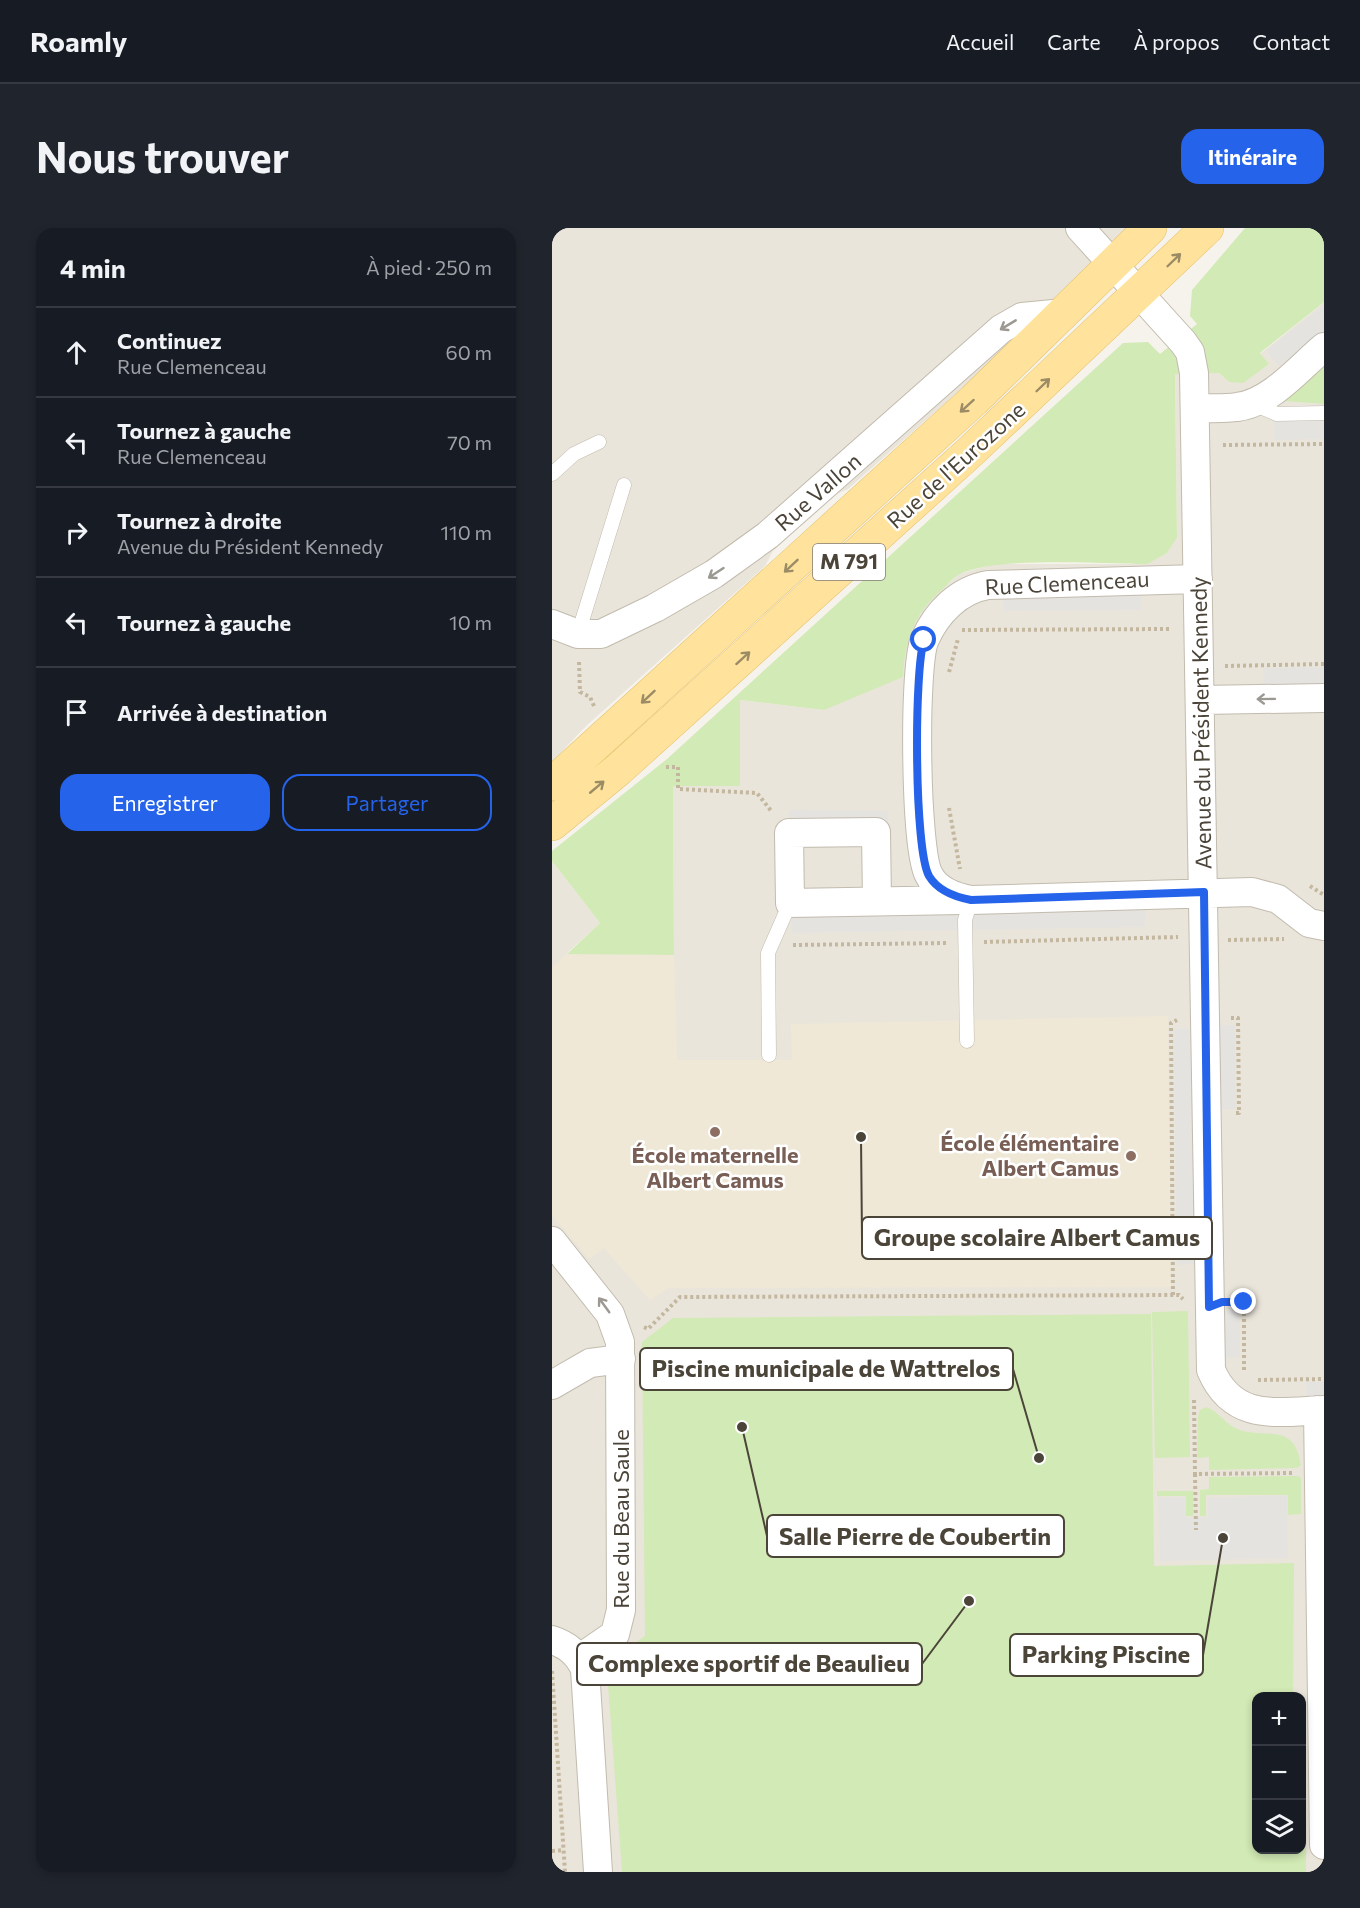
<!DOCTYPE html>
<html lang="fr">
<head>
<meta charset="utf-8">
<style>
  :root { --surface:#171b24; --page:#20242c; --text:#f1f3f6; --muted:#9ea1a6; --line:#363941; --accent:#2563eb }
  body { margin:0; font-family:Commissioner,sans-serif; background:var(--page); color:var(--text) }
  .controls { position:absolute; right:18px; bottom:18px; display:grid; overflow:hidden; border-radius:12px; box-shadow:0 3px 9px #0003 }
  .controls button { width:54px; height:54px; display:grid; place-items:center; padding:0; border:0; border-bottom:2px solid var(--line); background:var(--surface); color:var(--text); font:30px sans-serif }
  .stop { position:absolute; width:18px; height:18px; margin:-14px; border:4px solid #2563eb; border-radius:50%; background:#fff }
  .stop.end { background:#2563eb; border-color:#fff; box-shadow:0 2px 6px #0008 }
  .list { margin:0; padding:0; list-style:none }
  h2 { display:flex; justify-content:space-between; align-items:center; height:78px; margin:0; padding:0 24px; font-size:26px }
  h2 small { font-size:20px; font-weight:400; color:var(--muted) }
  .list li { display:grid; grid-template-columns:39px 1fr auto; gap:18px; align-items:center; box-sizing:border-box; height:90px; padding:0 24px; border-top:2px solid var(--line) }
  .list b { display:block; font-size:22px; white-space:nowrap }
  .list p { margin:0; font-size:20px; white-space:nowrap; color:var(--muted) }
  .list em { font-size:20px; font-style:normal; color:var(--muted) }
  .actions { display:flex; gap:12px; padding:18px 24px }
  .actions a { flex:1; padding:14px 0; border:2px solid var(--accent); border-radius:18px; text-align:center; font-size:21px; color:var(--accent) }
  .actions .main { background:var(--accent); color:#fff }
  .icon { flex:none; width:33px; height:33px; fill:none; stroke:currentColor; stroke-width:2; stroke-linecap:round; stroke-linejoin:round }
  .map { position:relative; flex:none; width:772px; height:1644px; overflow:hidden; border-radius:18px }
  header { display:flex; align-items:center; gap:36px; box-sizing:border-box; height:84px; padding:0 30px; background:var(--surface); border-bottom:2px solid var(--line) }
  header strong { font-size:28px }
  nav { display:flex; gap:33px; margin-inline-start:auto; font-size:21px }
  .intro { display:flex; align-items:center; justify-content:space-between; box-sizing:border-box; height:144px; padding:0 36px }
  h1 { margin:0; font-size:42px }
  .button { padding:15px 27px; border-radius:18px; background:var(--accent); color:#fff; font-size:21px; font-weight:700 }
  main { display:flex; gap:36px; padding:0 36px }
  aside { flex:1; background:var(--surface); border-radius:18px; box-shadow:0 3px 9px #0003 }
  .map>svg:first-child { display:block }
  .residential { fill:#eae5da; fill-rule:evenodd }
  .education { fill:#efe8d6 }
  .green { fill:#d2eab5 }
  .parking { fill:#e5e3e0 }
  .lines { fill:none; stroke-linecap:round; stroke-linejoin:round }
  .service-casing { stroke:#c2bbae; stroke-width:15 }
  .minor-casing { stroke:#c2bbae; stroke-width:30 }
  .primary-casing { stroke:#e6c16a; stroke-width:34 }
  .path { stroke:#c4b79f; stroke-width:4; stroke-dasharray:3 3; stroke-linecap:butt }
  .service { stroke:#fff; stroke-width:14 }
  .minor { stroke:#fff; stroke-width:28 }
  .primary { stroke:#ffe39c; stroke-width:33 }
  .oneway { stroke:#9c8c66 }
  .oneway2 { stroke:#9c9892 }
  .route { stroke:#2563eb; stroke-width:8 }
  .education-dot { fill:#8d6e63; stroke:#fff; stroke-width:2 }
  .labels { text-anchor:middle; stroke-width:5; stroke-linejoin:round; paint-order:stroke }
  .shield { fill:#fff; stroke:#817c74; stroke-width:1.5 }
  .shield-label { font-size:21px; font-weight:bold; fill:#4b4439 }
  .street-label { font-size:22px; fill:#4b4439; stroke:#fff }
  .education-label { font-size:22px; font-weight:bold; fill:#785e54; stroke:#fff; text-anchor:end }
  .leader { fill:none; stroke:#4b4439; stroke-width:2 }
  .callout-dot { fill:#4b4439; stroke:#fff; stroke-width:2 }
  .callout { fill:#fff; stroke:#4b4439; stroke-width:2 }
  .callout-label { font-size:24px; text-anchor:middle; font-weight:bold; fill:#4b4439 }
</style>
</head>
<body>
<header>
<strong>Roamly</strong>
<nav><a>Accueil</a><a>Carte</a><a>À propos</a><a>Contact</a></nav>
</header>
<div class="intro"><h1>Nous trouver</h1><a class="button">Itinéraire</a></div>
<main>
<aside>
<h2>4 min<small>À pied · 250 m</small></h2>
<ul class="list">
<li><svg class="icon" aria-label="ahead" viewBox="0 0 24 24"><path d="M12 20V5M6 11l6-6 6 6"/></svg><div><b>Continuez</b><p>Rue Clemenceau</p></div><em>60 m</em></li>
<li><svg class="icon" aria-label="left" viewBox="0 0 24 24"><path d="M17 20v-9H6M10 6l-5 5 5 5"/></svg><div><b>Tournez à gauche</b><p>Rue Clemenceau</p></div><em>70 m</em></li>
<li><svg class="icon" aria-label="right" viewBox="0 0 24 24"><path d="M7 20v-9h11M14 6l5 5-5 5"/></svg><div><b>Tournez à droite</b><p>Avenue du Président Kennedy</p></div><em>110 m</em></li>
<li><svg class="icon" aria-label="left" viewBox="0 0 24 24"><path d="M17 20v-9H6M10 6l-5 5 5 5"/></svg><div><b>Tournez à gauche</b></div><em>10 m</em></li>
<li><svg class="icon" aria-label="arrive" viewBox="0 0 24 24"><path d="M6 21V4h12l-3 4 3 4H6"/></svg><div><b>Arrivée à destination</b></div></li>
</ul>
<div class="actions"><a class="main">Enregistrer</a><a>Partager</a></div>
</aside>
<div class="map">
<svg width="772" height="1644" viewBox="0 0 772 1644">
  <rect width="100%" height="100%" fill="#f6f3ec"/>
  <path class="residential" d="M0,0H580L536,49L296,261L279,268L221,323L213,338L34,498L0,534Z
    M772,74V1644H0V633L48,695L15,725L122,727L121,558L188,472L272,482L353,421L361,397L377,373L407,346L442,336H595L625,309L623,145H667L677,154L717,136L708,126ZM704,1468H750V1622H704Z"/>
  <path class="education" d="M15,726L122,727L125,832H240L239,796L616,788L619,1059L116,1060L98,1072L52,1020L37,1031L0,987V739Z"/>
  <path class="green" d="M693,0H772V74L708,125L717,136L691,155L677,154L667,145L623,146L625,309L615,325L595,336C550,336 445,328 408,346C402,349 396,356 391,361C362,385 353,412 351,449L272,482L188,472V558H121L122,727L15,726L48,695L0,633V623L115,531L571,115L596,114L608,126L645,96L638,88L640,62Z
    M772,130V176L733,173L732,169Z
    M636,1083L638,1229L603,1230L600,1084Z
    M599,1086L602,1338L742,1335L741,1468H704V1622H750V1504L754,1517V1644H70L55,1443L59,1432L93,1408L90,1114L121,1090Z
    M654,1179C667,1183 674,1198 688,1202C717,1211 742,1194 749,1237L745,1240L657,1242V1229L645,1230L646,1188L648,1182Z
    M746,1248L749,1250V1286L736,1287V1267H654V1288H648V1262L657,1261V1249Z
    M605,1263H641V1288H634V1268H605Z"/>
  <path class="parking" d="M772,77V102L727,138L714,122Z
    M772,192V211L722,212V193Z
    M589,362V382L452,383L451,364Z
    M772,439V456L712,457L711,440Z
    M237,582L336,583V598L237,597Z
    M594,680L593,699L240,705L239,684Z
    M666,797H683L684,881H667Z
    M621,801H640L644,1036L625,1037Z
    M688,1078V1129L670,1130V1079Z
    M754,1154H772V1171H754Z
    M735,1267L736,1330L608,1333L606,1270L634,1269V1290L656,1289V1270Z"/>
  <g class="lines">
    <g class="service-casing">
      <path id="service" d="M701,176L725,186L772,185
        M0,246L22,226L47,214
        M26,406L72,257
        M415,813L413,692L419,672
        M217,827L216,725L238,675"/>
    </g>
    <g class="minor-casing">
      <path id="minor" d="M528,0L631,114L638,124L642,145L659,1142C681,1194 725,1184 772,1182
        M643,180C657,180 672,181 685,179C719,175 748,139 772,119
        M646,351L436,357C407,362 385,384 373,411C361,436 363,623 377,647C385,663 403,669 419,672L700,664L726,671L757,695L772,698
        M0,396L26,406H49L103,380L162,346L216,307L449,101L470,89L512,85
        M649,472L772,470
        M325,673L324,604L237,605L238,675L410,672
        M0,1013L58,1086L68,1114L69,1382L63,1406L28,1430
        M0,1157L38,1135L69,1131
        M766,1182L772,1617
        M0,1412C16,1417 26,1426 33,1441L46,1644"/>
    </g>
    <g class="primary-casing">
      <path id="primary" d="M0,556L422,172L598,0
        M0,596L67,541L418,224L655,0"/>
    </g>
    <path class="path" d="M671,217L772,216
      M410,402L619,401
      M27,434L28,464L38,469L42,478
      M673,438L772,436
      M397,444L406,411
      M114,539H126V561L205,565L220,584
      M397,580L408,641
      M758,658L772,667
      M676,712L732,711
      M432,714L626,709
      M241,717L396,715
      M679,790H686L687,885H682
      M621,1067L619,795L625,792
      M685,1074H692V1143
      M92,1099L96,1101L128,1069L627,1067L631,1071
      M706,1152L772,1151
      M642,1172L643,1246L741,1245
      M643,1246L644,1302
      M0,1443L13,1644
      M0,1623L12,1622"/>
    <use href="#service" class="service"/>
    <use href="#minor" class="minor"/>
    <use href="#primary" class="primary"/>
  </g>
  <defs><path id="oneway-shaft" d="M-6 0H5M1.5-3L5.5 0L1.5 3" fill="none" stroke-width="1.6" stroke-linecap="round" stroke-linejoin="round" transform="scale(1.5)"/></defs>
  <g class="oneway">
    <use href="#oneway-shaft" transform="translate(622 32) rotate(-44)"/>
    <use href="#oneway-shaft" transform="translate(491 157) rotate(-44)"/>
    <use href="#oneway-shaft" transform="translate(415 178) rotate(138)"/>
    <use href="#oneway-shaft" transform="translate(239 338) rotate(137)"/>
    <use href="#oneway-shaft" transform="translate(191 430) rotate(-42)"/>
    <use href="#oneway-shaft" transform="translate(96 469) rotate(137)"/>
    <use href="#oneway-shaft" transform="translate(45 559) rotate(-40)"/>
  </g>
  <g class="oneway2">
    <use href="#oneway-shaft" transform="translate(456 97) rotate(149)"/>
    <use href="#oneway-shaft" transform="translate(164 345) rotate(147)"/>
    <use href="#oneway-shaft" transform="translate(714 471) rotate(179)"/>
    <use href="#oneway-shaft" transform="translate(52 1077) rotate(-126)"/>
  </g>
  <g class="lines">
    <path class="route" d="M372,412C362,443 362,621 377,648C386,663 403,669 419,672L652,664L657,1079L670,1074H692"/>
  </g>
  <g class="education-dot">
    <circle cx="163" cy="904" r="6"/>
    <circle cx="579" cy="928" r="6"/>
  </g>
  <g class="labels">
    <rect class="shield" x="261" y="316" width="72" height="36" rx="4.5"/>
    <g class="shield-label">
      <text x="297" y="341">M 791</text>
    </g>
    <g class="street-label">
      <text transform="translate(404 237) rotate(-42)" y="8">Rue de l'Eurozone</text>
      <text transform="translate(266 264) rotate(-41)" y="8">Rue Vallon</text>
      <text transform="translate(515 355) rotate(-3)" y="8">Rue Clemenceau</text>
      <text transform="translate(649 495) rotate(-91)" y="8">Avenue du Président Kennedy</text>
      <text transform="translate(69 1291) rotate(-90)" y="8">Rue du Beau Saule</text>
    </g>
    <g class="education-label">
      <text x="567" y="923">École élémentaire<tspan x="567" dy="25">Albert Camus</tspan></text>
      <text x="163" y="935" text-anchor="middle">École maternelle<tspan x="163" dy="25">Albert Camus</tspan></text>
    </g>
  </g>
  <path class="leader" d="M309 909L310 1010M487 1230L461 1141M190 1199L215 1308M671 1310L651 1427M417 1373L370 1436"/>
  <g class="callout-dot">
    <circle cx="309" cy="909" r="6"/>
    <circle cx="487" cy="1230" r="6"/>
    <circle cx="190" cy="1199" r="6"/>
    <circle cx="671" cy="1310" r="6"/>
    <circle cx="417" cy="1373" r="6"/>
  </g>
  <g class="callout">
    <rect x="310" y="989" width="350" height="42" rx="6"/>
    <rect x="88" y="1120" width="373" height="42" rx="6"/>
    <rect x="215" y="1287" width="297" height="42" rx="6"/>
    <rect x="458" y="1406" width="193" height="42" rx="6"/>
    <rect x="25" y="1415" width="345" height="42" rx="6"/>
  </g>
  <g class="callout-label">
    <text x="485" y="1018">Groupe scolaire Albert Camus</text>
    <text x="274" y="1149">Piscine municipale de Wattrelos</text>
    <text x="363" y="1317">Salle Pierre de Coubertin</text>
    <text x="554" y="1435">Parking Piscine</text>
    <text x="197" y="1444">Complexe sportif de Beaulieu</text>
  </g>
</svg>
<div class="controls">
<button>+</button>
<button>−</button>
<button><svg class="icon" aria-label="layers" viewBox="0 0 24 24"><path d="M12 4l9 5-9 5-9-5zM3 14l9 5 9-5"/></svg></button>
</div>
<div class="stop" style="left:372px;top:412px"></div>
<div class="stop end" style="left:692px;top:1074px"></div>
</div>
</main>
</body>
</html>
